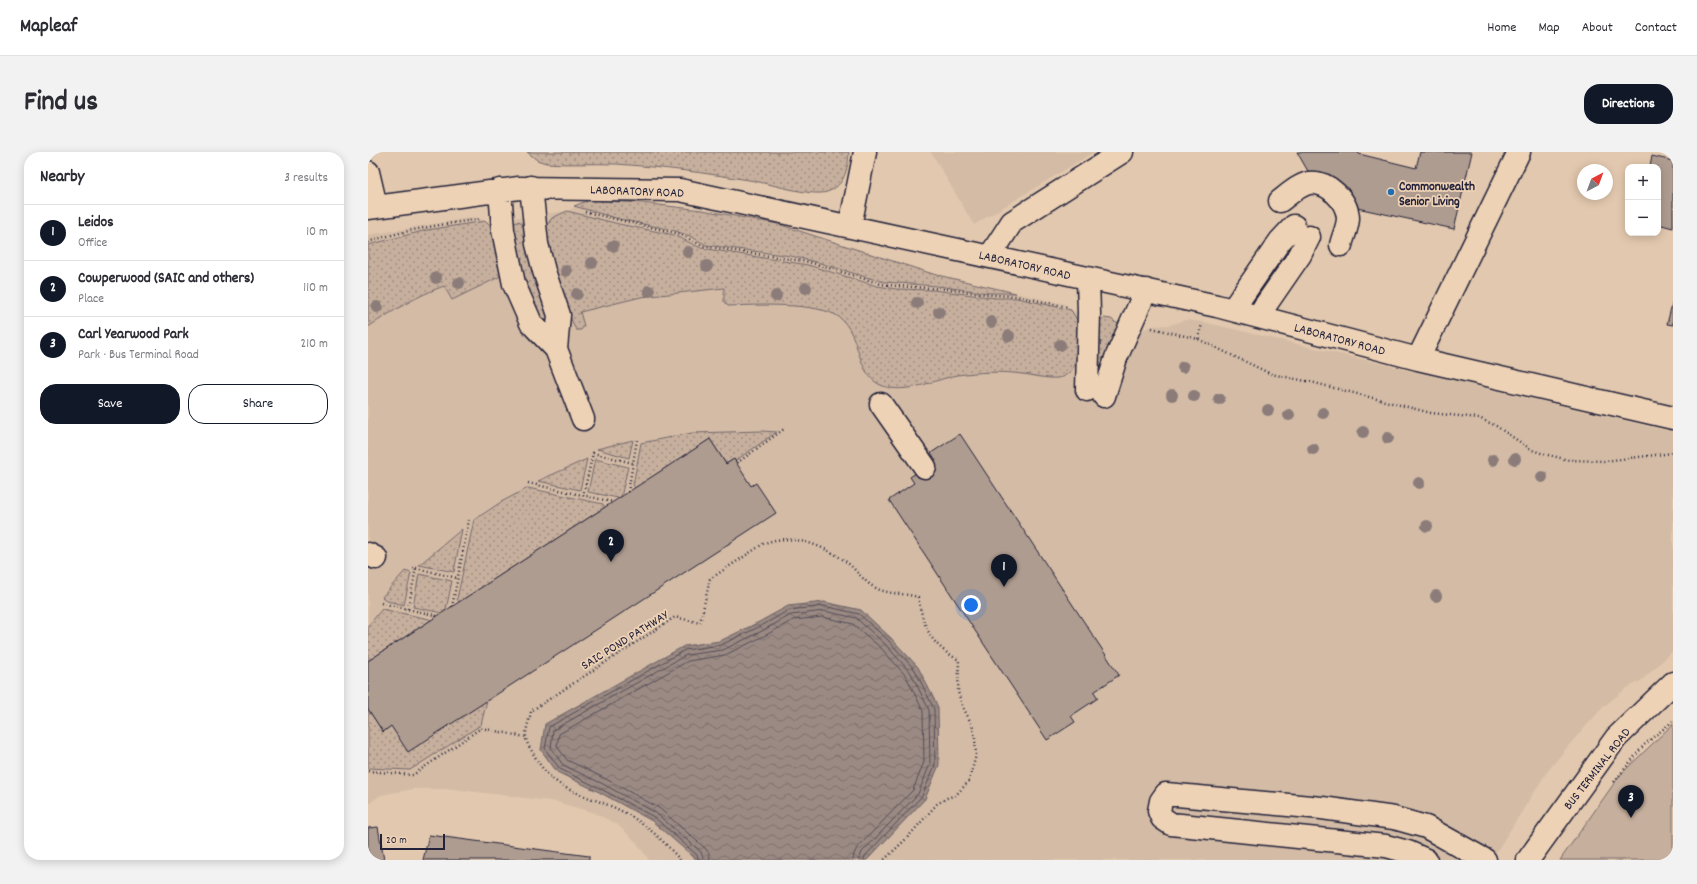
<!DOCTYPE html>
<html lang="en">
<head>
<meta charset="utf-8">
<style>
  :root { --surface:#fff; --page:#f2f2f3; --text:#2b2b33; --muted:#7c7c81; --line:#e1e1e2; --accent:#111827 }
  body { margin:0; font-family:Dekko,sans-serif; background:var(--page); color:var(--text) }
  .controls { position:absolute; right:12px; top:12px; display:grid; overflow:hidden; border-radius:8px; box-shadow:0 2px 10px #0003 }
  .controls button { width:36px; height:36px; display:grid; place-items:center; padding:0; border:0; border-bottom:1px solid var(--line); background:var(--surface); color:var(--text); font:20px sans-serif }
  .compass { position:absolute; left:1209px; top:12px; width:36px; height:36px; border-radius:50%; background:var(--surface); box-shadow:0 2px 10px #0003; rotate:41deg }
  .scale { position:absolute; left:12px; bottom:10px; width:65px; box-sizing:border-box; padding-left:4px; border:2px solid #22223b; border-top:0; font-size:11px; line-height:14px; white-space:nowrap; color:#22223b; -webkit-text-stroke:3px #eed2b5; paint-order:stroke }
  .you { position:absolute; left:603px; top:453px; width:14px; height:14px; margin:-10px; border:3px solid #fff; border-radius:50%; background:#1a73e8; box-shadow:0 0 0 6px #1a73e833 }
  .badge { display:grid; place-items:center; width:26px; height:26px; border-radius:50%; background:var(--accent); color:#fff; font-size:13px; font-weight:700 }
  .pin { position:absolute; translate:-50% -33px; filter:drop-shadow(0 1px 2px #0008) }
  .pin::after { content:''; position:absolute; top:21px; width:14px; height:12px; background:inherit; clip-path:polygon(0 0,100% 0,50% 100%) }
  .list { margin:0; padding:0; list-style:none }
  h2 { display:flex; justify-content:space-between; align-items:center; height:52px; margin:0; padding:0 16px; font-size:17px }
  h2 small { font-size:13px; font-weight:400; color:var(--muted) }
  .list li { display:grid; grid-template-columns:26px 1fr auto; gap:12px; align-items:center; box-sizing:border-box; height:56px; padding:0 16px; border-top:1px solid var(--line) }
  .list b { display:block; font-size:15px; white-space:nowrap }
  .list p { margin:0; font-size:13px; white-space:nowrap; color:var(--muted) }
  .list em { font-size:13px; font-style:normal; color:var(--muted) }
  .actions { display:flex; gap:8px; padding:12px 16px }
  .actions a { flex:1; padding:9px 0; border:1px solid var(--accent); border-radius:16px; text-align:center; font-size:14px; color:var(--accent) }
  .actions .main { background:var(--accent); color:#fff }
  .map { position:relative; flex:none; width:1305px; height:708px; overflow:hidden; border-radius:16px }
  header { display:flex; align-items:center; gap:24px; box-sizing:border-box; height:56px; padding:0 20px; background:var(--surface); border-bottom:1px solid var(--line) }
  header strong { font-size:19px }
  nav { display:flex; gap:22px; margin-inline-start:auto; font-size:14px }
  .intro { display:flex; align-items:center; justify-content:space-between; box-sizing:border-box; height:96px; padding:0 24px }
  h1 { margin:0; font-size:28px }
  .button { padding:10px 18px; border-radius:16px; background:var(--accent); color:#fff; font-size:14px; font-weight:700 }
  main { display:flex; gap:24px; padding:0 24px }
  aside { flex:1; background:var(--surface); border-radius:16px; box-shadow:0 2px 10px #0003 }
  .map>svg:first-child { display:block }
  .built { fill:#d3bba5 }
  .grass { fill:url(#grass-dots); stroke:#74686c }
  .park { fill:#c6af9d; stroke:#74686c }
  .water { fill:url(#water-waves); stroke:#6b6066 }
  .lines { fill:none; stroke-linecap:round; stroke-linejoin:round }
  .shore { stroke:#524c58; stroke-width:1 }
  .building { fill:#af9c90; stroke:#22223b }
  .minor-casing { stroke:#22223b; stroke-width:25 }
  .path { stroke:#22223b; stroke-width:2.5; stroke-dasharray:1 3; stroke-linecap:butt }
  .minor { stroke:#eed2b5; stroke-width:22 }
  .tree { fill:#8b7c7a }
  .poi-dot { fill:#1f6fb2; stroke:#eed2b5; stroke-width:1.5 }
  .labels { text-anchor:middle; stroke-width:3.5; stroke-linejoin:round; paint-order:stroke }
  .poi-label { font-size:13px; font-weight:bold; fill:#22223b; stroke:#eed2b5; text-anchor:start }
  .street-label { font-size:13px; fill:#22223b; stroke:#eed2b5 }
</style>
</head>
<body>
<header>
<strong>Mapleaf</strong>
<nav><a>Home</a><a>Map</a><a>About</a><a>Contact</a></nav>
</header>
<div class="intro"><h1>Find us</h1><a class="button">Directions</a></div>
<main>
<aside>
<h2>Nearby<small>3 results</small></h2>
<ul class="list">
<li><span class="badge">1</span><div><b>Leidos</b><p>Office</p></div><em>10 m</em></li>
<li><span class="badge">2</span><div><b>Cowperwood (SAIC and others)</b><p>Place</p></div><em>110 m</em></li>
<li><span class="badge">3</span><div><b>Carl Yearwood Park</b><p>Park · Bus Terminal Road</p></div><em>210 m</em></li>
</ul>
<div class="actions"><a class="main">Save</a><a>Share</a></div>
</aside>
<div class="map">
<svg width="1305" height="708" viewBox="0 0 1305 708">
  <defs>
    <pattern id="grass-dots" width="8" height="8" patternUnits="userSpaceOnUse"><rect width="8" height="8" fill="#c6af9d"/><path d="M2 2h.1M6 6h.1" fill="none" stroke="#a08e81" stroke-width="1.8" stroke-linecap="round"/></pattern>
    <pattern id="water-waves" width="16" height="10" patternUnits="userSpaceOnUse"><rect width="16" height="10" fill="#9b8a83"/><path d="M0 5q4-4 8 0t8 0" fill="none" stroke="#7e706c"/></pattern>
  </defs>
  <rect width="100%" height="100%" fill="#e2c8ae"/>
  <filter id="ink" filterUnits="userSpaceOnUse"><feTurbulence type="fractalNoise" baseFrequency=".025" numOctaves="2"/><feDisplacementMap in="SourceGraphic" scale="8" xChannelSelector="R" yChannelSelector="G"/><feConvolveMatrix kernelMatrix="1 2 1 2 8 2 1 2 1" color-interpolation-filters="sRGB"/></filter>
  <g filter="url(#ink)">
    <path class="built" d="M563,0H726L606,73Z
      M221,48L274,51L334,58L410,72L565,122L696,152L703,158L732,168L736,166L743,167L750,172L777,177L784,174L802,173L817,168L835,170L1305,280V499L1274,528L1259,536L1235,555L1201,593L1179,620L1123,708H281L268,690L250,673L227,661L189,650L85,637H46L13,643L0,652V83L107,65L118,69L199,59Z"/>
    <path class="grass" d="M159,0H481C480,16 477,34 459,40C443,45 400,31 381,28C337,21 293,15 248,12C225,11 201,13 178,11L169,8Z
      M221,48L274,51L334,58L410,72L565,122L648,141H621L569,134L517,130L501,126L452,111L423,104L338,93L322,84L304,78L251,67L206,54Z
      M199,59L251,72L306,83L333,96L440,113L509,134L528,137L565,138L628,146H649L703,158L709,168L710,208L703,219L695,225L690,226C678,227 665,223 654,222C633,219 610,220 590,223C568,227 538,243 515,234C487,224 494,183 471,165C450,150 386,153 360,154L356,150V136L273,145L212,160L216,174L213,178H208L200,160L184,117L177,76L184,66Z
      M118,69L125,76L134,120L131,125L84,148L76,134C48,144 25,159 0,175V93L59,78Z
      M151,69L157,74L181,166L174,168C157,134 150,111 145,72Z
      M736,166L743,167L750,172L735,213L731,210L732,168Z
      M394,279L409,280L367,309L366,307L358,312L342,287L267,336L265,333L273,291L324,281Z
      M265,288L261,306L229,297Z
      M219,307L212,338L170,329Z
      M227,307L260,315L253,345L250,346L220,340Z
      M160,336L235,352L237,355L91,450L89,447L106,368L133,350Z
      M94,377L86,420L51,413Z
      M37,419L43,421L36,453L19,449L14,445Z
      M51,422L84,429L78,458L74,461L45,455Z
      M14,457L61,467L63,468L0,509V474Z
      M119,548L113,573L42,618L0,616V557L15,580L23,574Z"/>
    <path class="park" d="M1305,572V708H1192L1252,623Z"/>
    <path class="water" d="M456,450L493,458L523,486L550,515L570,555L571,613L557,647L499,708H329L284,669L231,640L189,620L173,598L177,572L316,494L352,489L391,470L420,454Z"/>
    <g class="lines">
      <path class="shore" d="M331,708L329,703L286,665L233,637L192,617L177,597L181,575L317,498L353,493L393,474L421,458L456,454L491,462L520,488L547,518L566,557L567,613L554,644L497,704L496,708
        M336,708L333,700L288,661L235,632L195,613L183,596L185,578L318,503L355,498L396,478L423,463L456,459L488,466L517,492L543,521L561,558L562,612L550,642L494,700L491,708
        M342,708L341,701L337,696L291,656L238,627L199,608L189,594L191,582L320,509L357,503L398,483L425,468L455,465L485,472L513,496L538,524L555,559L556,610L545,638L489,696L486,702L485,708"/>
    </g>
    <path class="building" d="M929,0H989L991,2L1048,16L1052,0H1104L1086,77L957,49Z
      M1284,4L1305,9V76L1290,72V15H1282Z
      M1305,148V173L1299,172Z
      M592,282L751,523L726,540L730,546L703,564L707,570L679,588L521,348L546,331L542,325L568,308L563,301Z
      M342,287L358,312L366,307L383,334L388,331L408,361L40,600L23,574L15,580L0,557V509Z
      M10,675L16,708H0V676Z
      M61,683L221,704V708H55Z"/>
    <g class="lines">
      <g class="minor-casing">
        <path id="minor" d="M0,20L8,54
          M163,35L169,92L176,119L191,163L188,197
          M132,38L135,78L146,132L163,171L188,197L215,267
          M912,49C920,43 931,33 941,31C960,29 979,48 980,66C980,75 975,84 973,93
          M0,56L151,36L312,38L849,154L1050,207L1305,266
          M482,74L497,0
          M622,104L644,70L754,0
          M865,157L912,89L926,74
          M890,164L932,103L941,85
          M1050,207L1151,0
          M719,238L721,161L720,127
          M736,244L748,206L778,138
          M513,252L557,315
          M0,402L8,406
          M1058,708L1040,700L1018,694L803,672L794,666L791,659L793,649L798,642L954,656L1026,666L1058,675L1117,708
          M1160,708L1248,586L1305,531"/>
      </g>
      <path class="path" d="M217,60L312,82L335,94L441,110L513,132L529,134L577,137L625,143L648,144L700,155
        M0,90C36,78 75,72 113,67
        M784,176L830,187L903,222L943,230L1063,261L1111,266L1128,274L1164,298L1176,302L1201,308L1236,309L1305,301
        M830,187L834,172
        M369,311L416,277
        M160,331L245,350
        M260,340L269,288
        M215,344L225,301L265,311
        M48,416L89,426
        M13,451L70,464
        M84,455L101,368
        M40,457L48,416H45
        M0,619L45,623L113,576L157,585
        M1246,630L1276,593L1305,569
        M312,708C297,690 280,674 259,662C222,641 189,645 166,603C163,597 157,590 158,583C158,575 162,567 163,559L307,465L332,471L342,427L395,392C421,379 460,395 481,412C490,420 497,431 508,436C521,443 537,441 550,445C556,476 562,493 591,508L590,540L594,553L604,573L607,586L608,603L601,629L588,643L579,646L569,652L539,686L516,708"/>
      <use href="#minor" class="minor"/>
    </g>
    <g class="tree">
      <circle cx="245" cy="94" r="6"/>
      <circle cx="320" cy="100" r="6"/>
      <circle cx="224" cy="111" r="6"/>
      <circle cx="339" cy="114" r="6"/>
      <circle cx="198" cy="119" r="6"/>
      <circle cx="68" cy="126" r="6"/>
      <circle cx="91" cy="131" r="6"/>
      <circle cx="438" cy="136" r="6"/>
      <circle cx="281" cy="139" r="6"/>
      <circle cx="209" cy="142" r="6"/>
      <circle cx="408" cy="144" r="6"/>
      <circle cx="549" cy="151" r="6"/>
      <circle cx="9" cy="155" r="6"/>
      <circle cx="571" cy="160" r="6"/>
      <circle cx="623" cy="170" r="6"/>
      <circle cx="641" cy="184" r="6"/>
      <circle cx="692" cy="193" r="6"/>
      <circle cx="815" cy="215" r="6"/>
      <circle cx="804" cy="243" r="6"/>
      <circle cx="826" cy="244" r="6"/>
      <circle cx="851" cy="247" r="6"/>
      <circle cx="900" cy="258" r="6"/>
      <circle cx="955" cy="261" r="6"/>
      <circle cx="921" cy="263" r="6"/>
      <circle cx="995" cy="280" r="6"/>
      <circle cx="1020" cy="286" r="6"/>
      <circle cx="945" cy="297" r="6"/>
      <circle cx="1147" cy="307" r="6"/>
      <circle cx="1125" cy="308" r="6"/>
      <circle cx="1174" cy="325" r="6"/>
      <circle cx="1051" cy="331" r="6"/>
      <circle cx="1059" cy="374" r="6"/>
      <circle cx="1068" cy="444" r="6"/>
    </g>
  </g>
  <circle class="poi-dot" cx="1023" cy="40" r="4"/>
  <g class="labels">
    <g class="poi-label">
      <text x="1031" y="38">Commonwealth<tspan x="1031" dy="15">Senior Living</tspan></text>
    </g>
    <g class="street-label">
      <text transform="translate(269 38) rotate(2)" y="5">LABORATORY ROAD</text>
      <text transform="translate(657 112) rotate(13)" y="5">LABORATORY ROAD</text>
      <text transform="translate(972 186) rotate(15)" y="5">LABORATORY ROAD</text>
      <text transform="translate(256 487) rotate(-32)" y="5">SAIC POND PATHWAY</text>
      <text transform="translate(1228 616) rotate(-52)" y="5">BUS TERMINAL ROAD</text>
    </g>
  </g>
</svg>
<div class="controls">
<button>+</button>
<button>−</button>
</div>
<svg class="compass" viewBox="-18 -18 36 36"><path d="M0-13l5 13h-10z" fill="#e53935"/><path d="M0 13l5-13h-10z" fill="#7c7c81"/></svg>
<div class="scale">20 m</div>
<div class="you"></div>
<div class="pin badge" style="left:636px;top:435px">1</div>
<div class="pin badge" style="left:243px;top:410px">2</div>
<div class="pin badge" style="left:1263px;top:666px">3</div>
</div>
</main>
</body>
</html>
